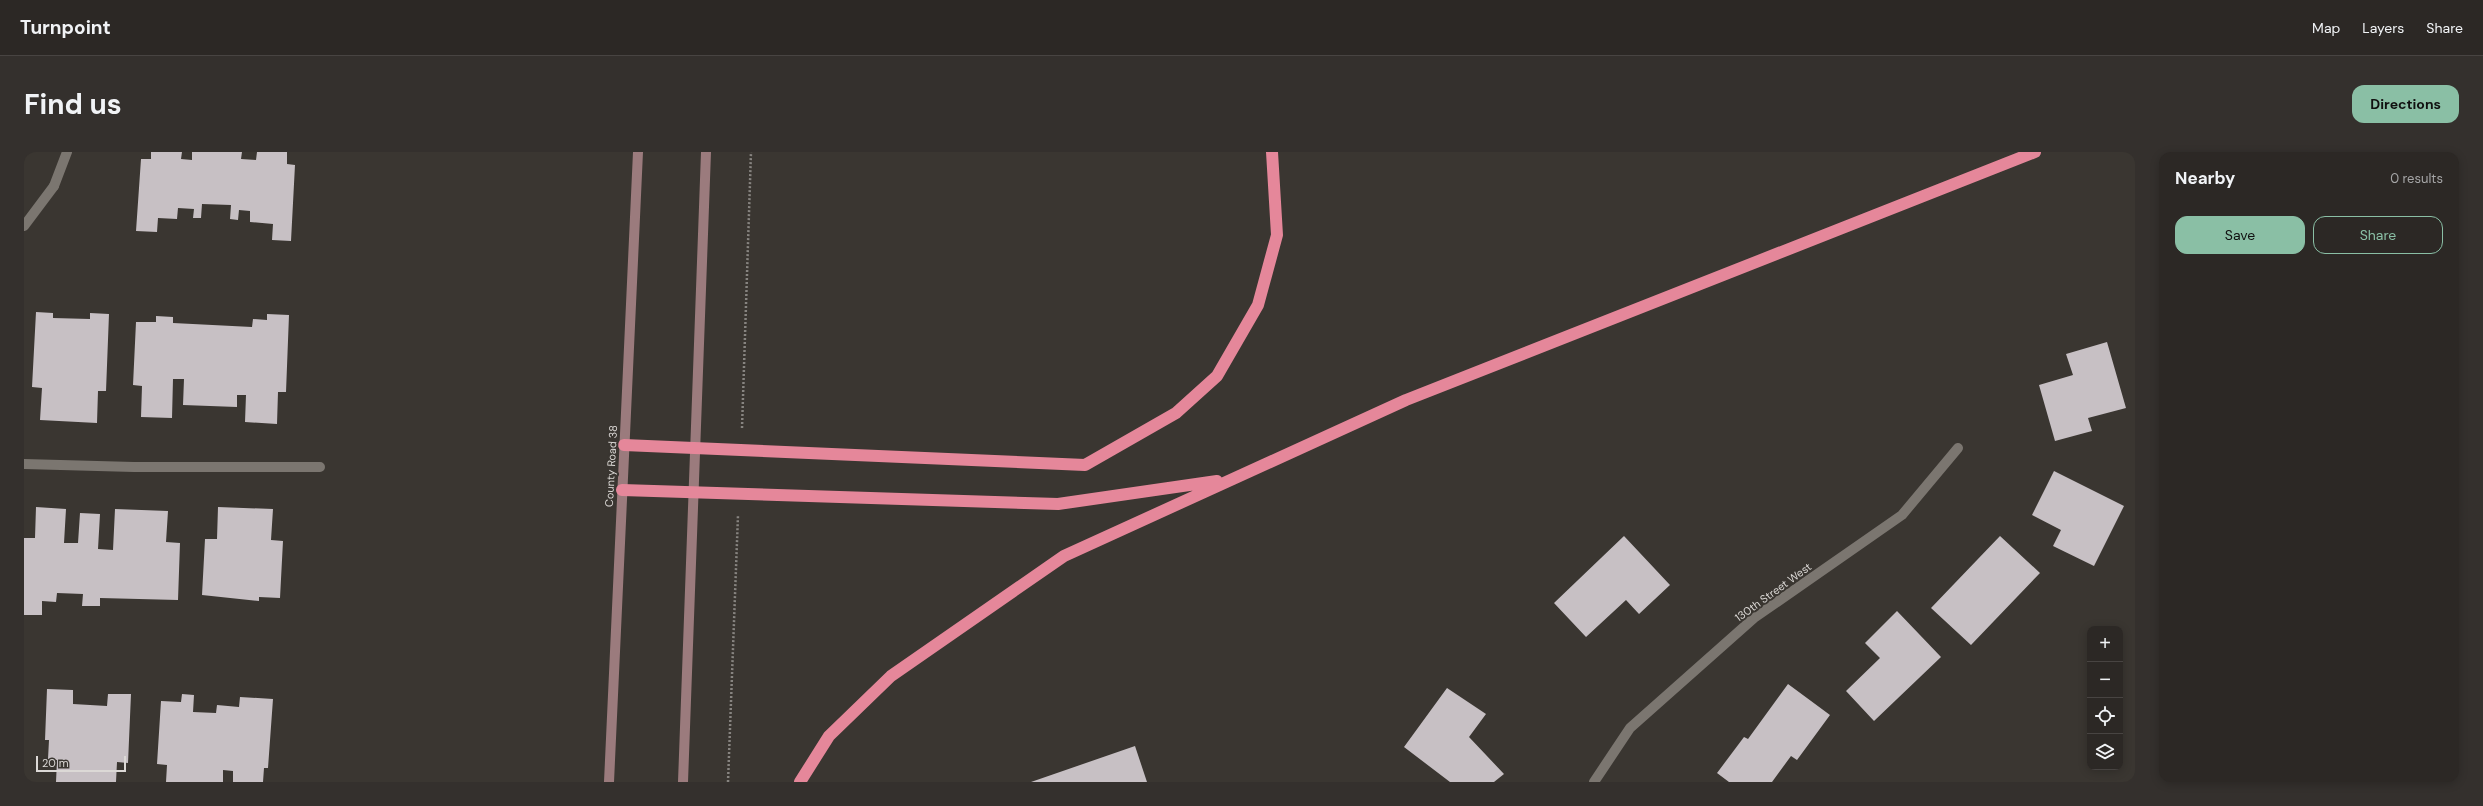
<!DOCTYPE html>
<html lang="en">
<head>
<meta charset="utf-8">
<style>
  :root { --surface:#2c2825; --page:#34302d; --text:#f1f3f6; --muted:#a6a6a7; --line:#484442; --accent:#8abfa5 }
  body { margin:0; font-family:"DM Sans",sans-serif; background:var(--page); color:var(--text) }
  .controls { position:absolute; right:12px; bottom:12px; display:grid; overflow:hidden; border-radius:8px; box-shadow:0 2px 10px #0003 }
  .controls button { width:36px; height:36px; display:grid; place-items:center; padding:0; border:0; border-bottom:1px solid var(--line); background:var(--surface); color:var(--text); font:20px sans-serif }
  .scale { position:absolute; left:12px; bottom:10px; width:90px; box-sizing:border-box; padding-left:4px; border:2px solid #dcd9d6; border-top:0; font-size:11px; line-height:14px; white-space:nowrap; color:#dcd9d6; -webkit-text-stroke:3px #3a3631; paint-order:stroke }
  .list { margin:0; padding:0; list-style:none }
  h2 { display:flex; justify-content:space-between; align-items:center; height:52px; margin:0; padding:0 16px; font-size:17px }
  h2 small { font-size:13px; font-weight:400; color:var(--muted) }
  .actions { display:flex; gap:8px; padding:12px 16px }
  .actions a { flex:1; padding:9px 0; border:1px solid var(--accent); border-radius:12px; text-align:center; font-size:14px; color:var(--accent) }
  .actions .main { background:var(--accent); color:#111 }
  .icon { flex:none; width:22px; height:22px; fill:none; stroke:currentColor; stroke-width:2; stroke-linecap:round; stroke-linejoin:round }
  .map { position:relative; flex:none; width:2111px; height:630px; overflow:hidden; border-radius:12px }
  header { display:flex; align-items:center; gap:24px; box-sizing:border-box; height:56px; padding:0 20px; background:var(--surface); border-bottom:1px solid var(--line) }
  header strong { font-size:19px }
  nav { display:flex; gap:22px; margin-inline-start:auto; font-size:14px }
  .intro { display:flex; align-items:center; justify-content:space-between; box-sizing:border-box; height:96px; padding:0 24px }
  h1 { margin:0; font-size:28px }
  .button { padding:10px 18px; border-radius:12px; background:var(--accent); color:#111; font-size:14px; font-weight:700 }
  main { display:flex; gap:24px; padding:0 24px }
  aside { flex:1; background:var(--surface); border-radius:12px; box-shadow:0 2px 10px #0003 }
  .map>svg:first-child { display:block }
  .building { fill:#c7c0c4 }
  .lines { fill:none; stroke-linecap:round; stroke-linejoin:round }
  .path { stroke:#878480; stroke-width:2.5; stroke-dasharray:2 2; stroke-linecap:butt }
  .lane { stroke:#7b7670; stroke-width:10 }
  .street { stroke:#7b7670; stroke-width:10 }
  .secondary { stroke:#9b7b7d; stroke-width:10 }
  .highway { stroke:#e5879a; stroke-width:12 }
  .labels { text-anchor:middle; stroke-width:4; stroke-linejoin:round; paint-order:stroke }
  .street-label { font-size:11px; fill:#dcd9d6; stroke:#3a3631 }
</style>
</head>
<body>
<header>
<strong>Turnpoint</strong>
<nav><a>Map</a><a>Layers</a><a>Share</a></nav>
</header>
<div class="intro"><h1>Find us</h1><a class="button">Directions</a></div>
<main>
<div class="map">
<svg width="2111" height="630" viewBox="0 0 2111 630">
  <rect width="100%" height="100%" fill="#3a3631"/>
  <path class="building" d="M127,0H158L157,7L168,8V0H218L217,7L232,8L233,0H263V12L271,13L267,89L248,88L249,72L226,70V59L215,58L214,68L206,67L207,53L178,52L177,66H169L170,57L154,56L153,67L134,66L133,80L112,79L117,7H127Z
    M12,160L29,161V166L66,167V161L85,162L82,239H74L73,271L16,268L18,236L8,235Z
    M243,162L265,163L262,240H254L253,272L221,270L222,243H213V255L159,253L160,227H149L148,266L117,265L118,234L109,233L112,170H132V164L149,165V171L228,175L229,167L243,168Z
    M2083,190L2102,256L2064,266L2068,279L2031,289L2015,233L2049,223L2042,202Z
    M2030,319L2100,354L2070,414L2029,394L2037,378L2008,363Z
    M12,355L42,357L40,391H54L56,361L76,362L74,397L89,398L91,357L144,359L142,390L156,391L154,448L76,446V454H58L59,442L33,441L32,450L18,449V463H0V386H11Z
    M194,355L249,357L247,388L259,389L256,446L235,445V449L178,443L181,387H193Z
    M1600,384L1646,433L1615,462L1602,448L1562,485L1530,451Z
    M1976,384L2016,421L1947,493L1907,456Z
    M1873,459L1917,505L1850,569L1822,539L1856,506L1841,491Z
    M1764,532L1806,563L1773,608L1767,604L1748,630H1705L1693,621L1720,585L1724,587Z
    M1423,536L1462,562L1445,585L1480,622L1470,630H1426L1380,595Z
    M23,537L49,538V552L83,554L84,542H107L104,611L93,610L92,630H32L33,608L24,607L25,588H21Z
    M158,542L170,543L169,560L192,561L193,553L215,555L216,545L249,547L244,616H240L239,630H209V619L199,618V630H142L143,613L133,612L137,549L157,550Z
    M1111,594L1123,630H1007Z"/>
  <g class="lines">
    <path class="path" d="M718,276L727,0
      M704,630L714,363"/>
    <path class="lane" d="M30,34L43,0
      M0,312L110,315H296"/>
    <path class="street" d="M0,74L30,34
      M1570,630L1606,576L1730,466L1878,363L1934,296"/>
    <path class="secondary" d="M585,630L614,0
      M659,630L682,0"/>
    <path class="highway" d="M600,293L1061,313L1152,261L1193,224L1234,153L1253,83L1248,0
      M598,338L1034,352L1193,329
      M776,630L805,584L867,524L1040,404L1382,248L2011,0"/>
  </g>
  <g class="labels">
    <g class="street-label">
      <text transform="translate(587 314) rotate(-87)" y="4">County Road 38</text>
      <text transform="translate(1749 440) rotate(-36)" y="4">130th Street West</text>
    </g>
  </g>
</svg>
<div class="controls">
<button>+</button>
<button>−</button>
<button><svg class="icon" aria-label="locate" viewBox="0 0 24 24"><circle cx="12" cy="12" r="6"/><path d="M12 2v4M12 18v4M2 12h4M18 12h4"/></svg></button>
<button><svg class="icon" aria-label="layers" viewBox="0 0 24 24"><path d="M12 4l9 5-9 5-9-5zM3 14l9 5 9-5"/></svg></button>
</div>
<div class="scale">20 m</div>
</div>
<aside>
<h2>Nearby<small>0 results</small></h2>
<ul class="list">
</ul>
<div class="actions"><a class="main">Save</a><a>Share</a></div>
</aside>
</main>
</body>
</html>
